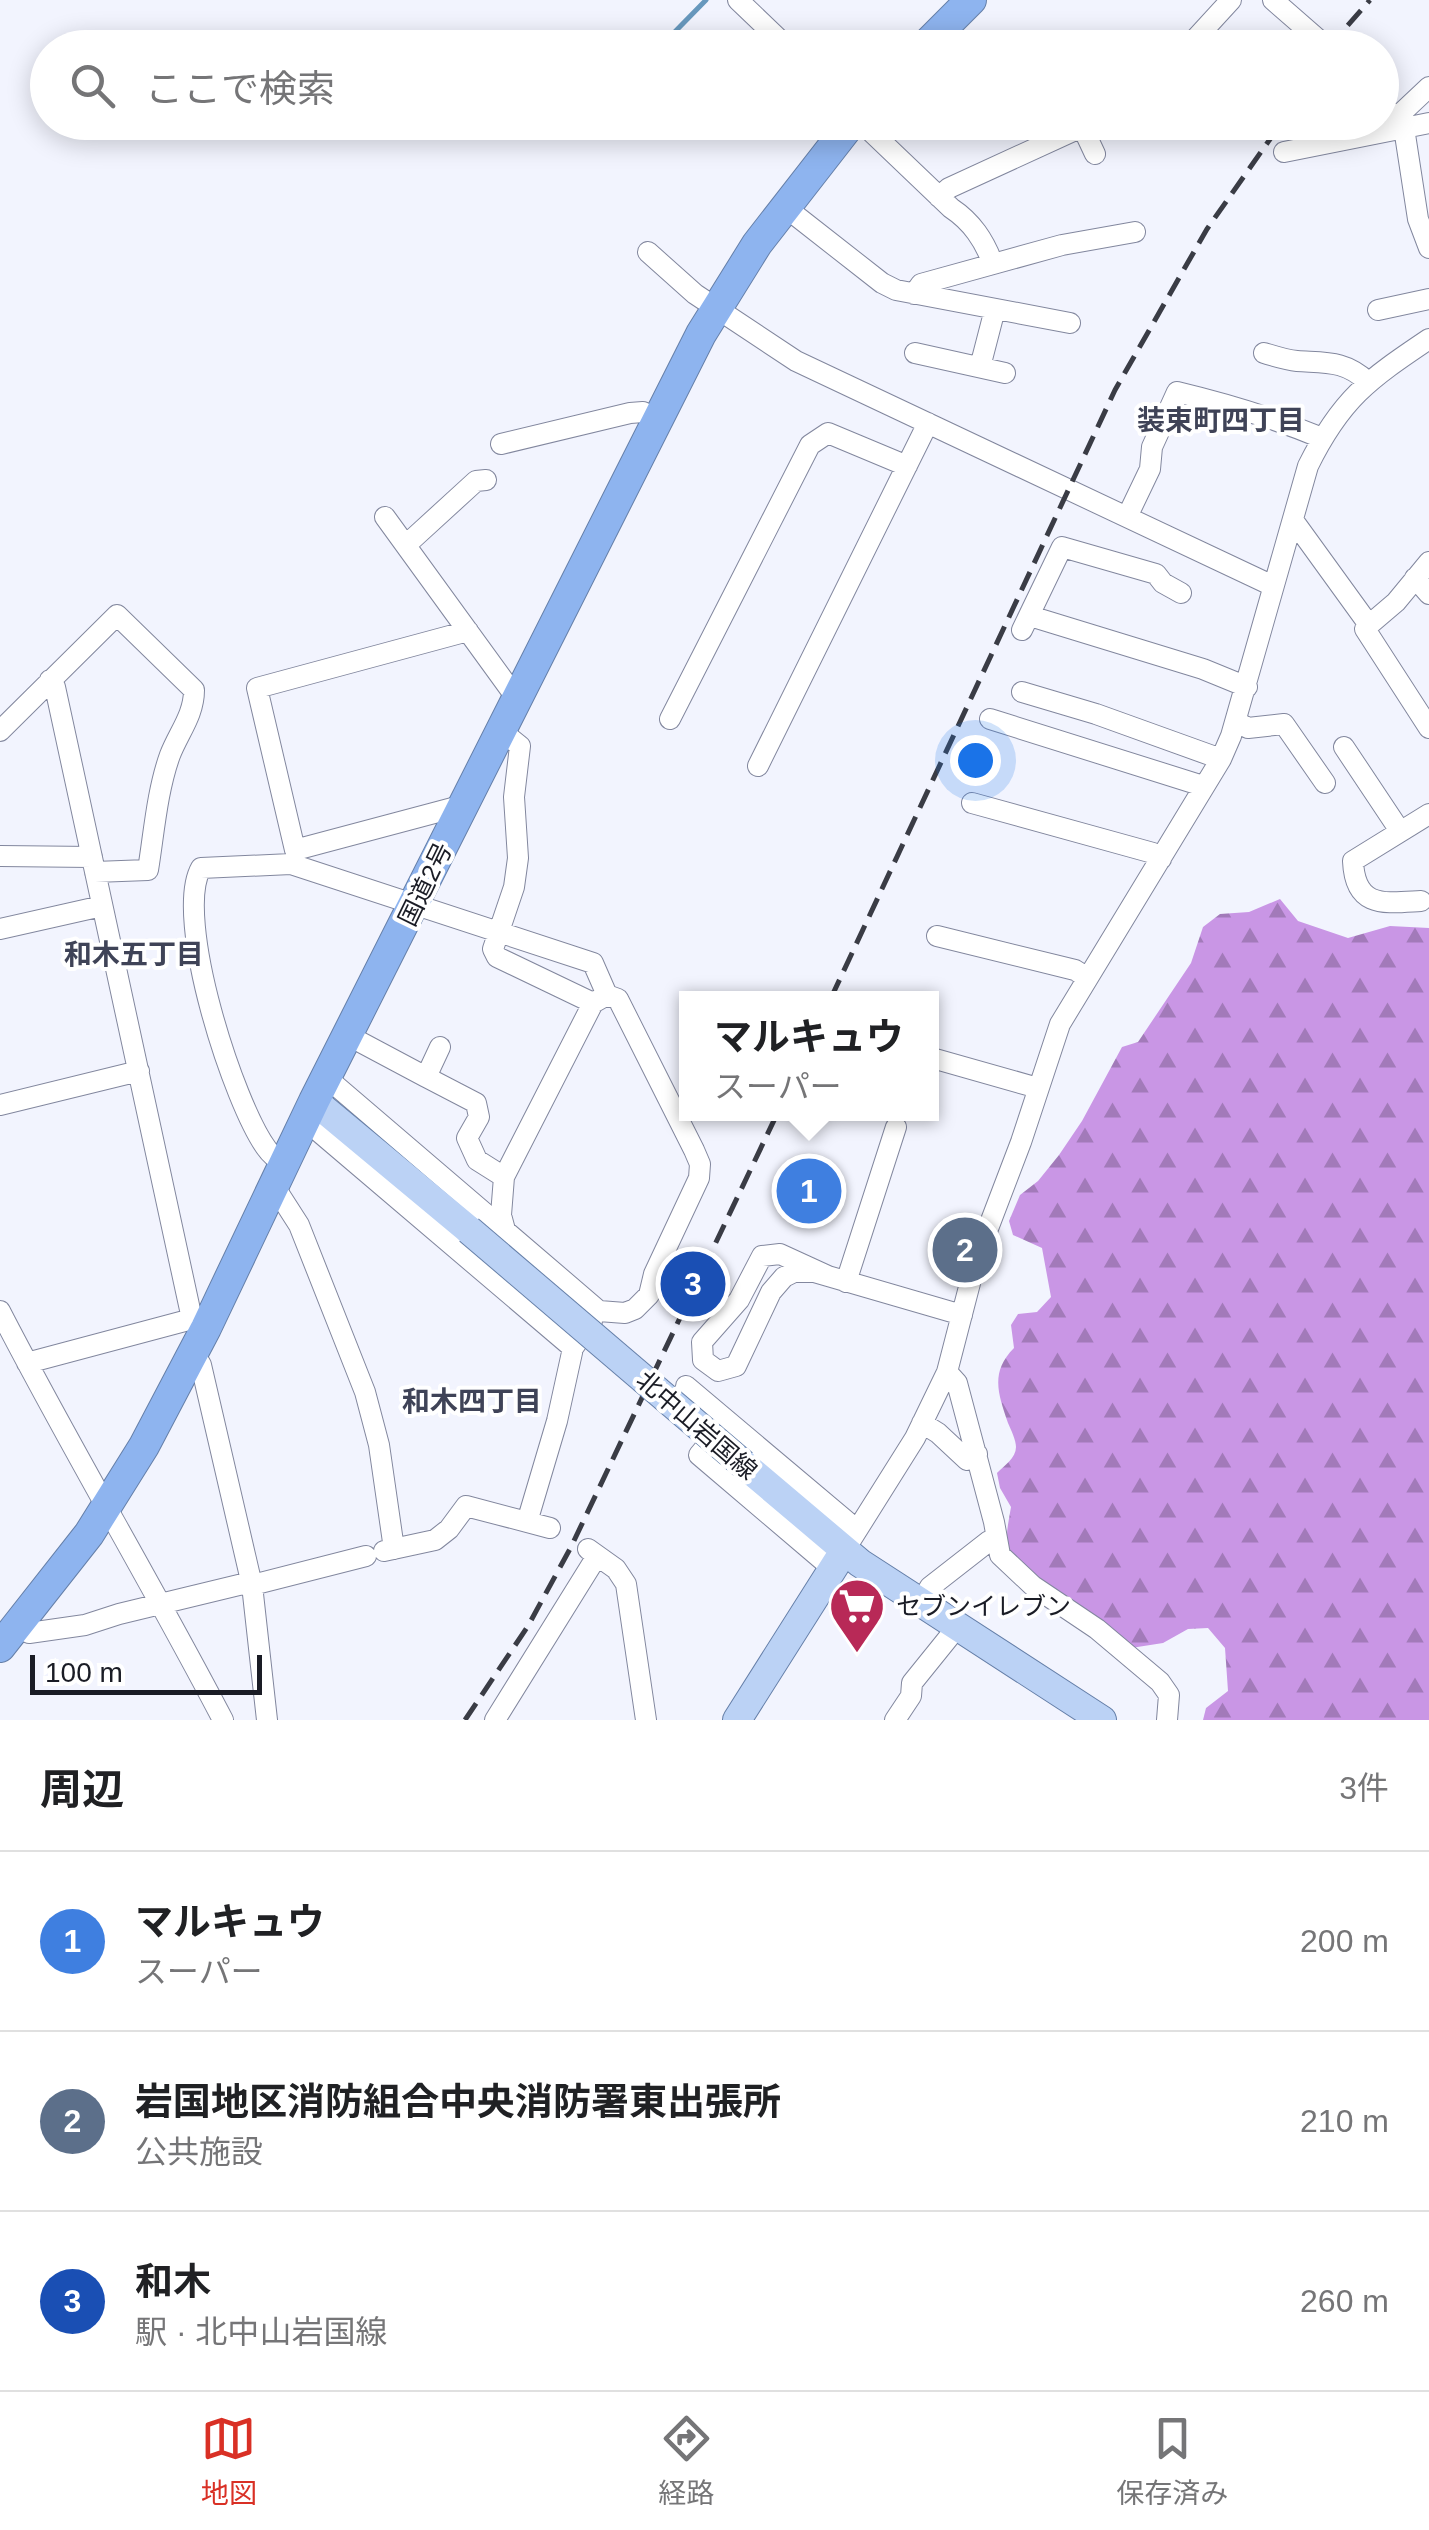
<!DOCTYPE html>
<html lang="ja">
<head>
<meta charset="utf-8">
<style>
  :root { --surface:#fff; --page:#f6f6f6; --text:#202124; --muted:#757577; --line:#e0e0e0; --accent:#d93025 }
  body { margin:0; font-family:Arial,"Noto Sans JP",sans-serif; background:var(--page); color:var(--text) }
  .scale { position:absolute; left:30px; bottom:25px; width:232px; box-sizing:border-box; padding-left:10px; border:5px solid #1a1c25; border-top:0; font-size:28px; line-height:35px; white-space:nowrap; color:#1a1c25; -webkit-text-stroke:8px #fff; paint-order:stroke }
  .you { position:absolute; left:975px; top:760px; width:35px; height:35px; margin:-25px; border:8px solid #fff; border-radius:50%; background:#1a73e8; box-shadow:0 0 0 15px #1a73e833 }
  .badge { display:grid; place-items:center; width:65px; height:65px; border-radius:50%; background:var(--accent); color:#fff; font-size:32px; font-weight:700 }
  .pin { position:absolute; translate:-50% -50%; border:5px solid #fff; box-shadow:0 2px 10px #0006 }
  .popup { position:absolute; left:679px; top:991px; width:260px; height:130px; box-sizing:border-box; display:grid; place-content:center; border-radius:0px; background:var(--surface); filter:drop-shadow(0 2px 8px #0005); font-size:32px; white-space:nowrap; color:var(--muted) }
  .popup b { font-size:38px; color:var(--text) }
  .popup::after { content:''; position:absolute; left:50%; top:100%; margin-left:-20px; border:20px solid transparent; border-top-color:var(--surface) }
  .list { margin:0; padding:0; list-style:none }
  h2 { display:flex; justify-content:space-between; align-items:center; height:130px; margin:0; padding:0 40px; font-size:42px }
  h2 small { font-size:32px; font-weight:400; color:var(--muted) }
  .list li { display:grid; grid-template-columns:65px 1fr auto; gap:30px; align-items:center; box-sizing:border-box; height:180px; padding:0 40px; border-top:2px solid var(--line) }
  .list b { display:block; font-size:38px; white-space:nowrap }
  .list p { margin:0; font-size:32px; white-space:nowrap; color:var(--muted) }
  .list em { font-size:32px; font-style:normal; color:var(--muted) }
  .icon { flex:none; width:55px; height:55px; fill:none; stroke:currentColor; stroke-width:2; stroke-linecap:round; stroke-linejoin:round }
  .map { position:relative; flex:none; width:1429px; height:1720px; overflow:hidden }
  .search { position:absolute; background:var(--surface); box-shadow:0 5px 25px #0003; left:30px; right:30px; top:30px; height:110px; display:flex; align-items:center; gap:25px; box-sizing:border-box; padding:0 35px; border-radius:55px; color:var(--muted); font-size:38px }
  .sheet { height:670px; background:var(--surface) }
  nav { display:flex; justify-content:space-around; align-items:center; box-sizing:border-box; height:140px; border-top:2px solid var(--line); background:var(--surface); font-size:28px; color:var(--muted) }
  nav a { display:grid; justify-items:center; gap:5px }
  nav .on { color:var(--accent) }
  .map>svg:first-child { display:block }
  .forest { fill:url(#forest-firs) }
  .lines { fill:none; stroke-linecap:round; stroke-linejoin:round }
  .stream { stroke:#6798bd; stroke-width:5 }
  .minor-casing { stroke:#82879e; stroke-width:22 }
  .major-casing { stroke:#657fa8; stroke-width:30 }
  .highway-casing { stroke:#657fa8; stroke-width:32 }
  .minor { stroke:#fff; stroke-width:20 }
  .major { stroke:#bbd2f5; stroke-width:28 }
  .highway { stroke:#8eb4ef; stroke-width:30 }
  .rail { stroke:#3a3c45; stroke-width:5; stroke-dasharray:20 10; stroke-linecap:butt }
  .major-bridge-casing { stroke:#657fa8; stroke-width:30; stroke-linecap:butt }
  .major-bridge { stroke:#bbd2f5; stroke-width:28 }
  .labels { text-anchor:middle; stroke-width:8; stroke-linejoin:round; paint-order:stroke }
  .street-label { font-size:25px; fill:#1a1c25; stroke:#fff }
  .poi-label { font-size:25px; fill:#1a1c25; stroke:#fff; text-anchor:start }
  .neighbourhood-label { font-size:28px; font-weight:bold; fill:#3f4357; stroke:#fff }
</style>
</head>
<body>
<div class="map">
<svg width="1429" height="1720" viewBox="0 0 1429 1720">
  <defs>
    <pattern id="forest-firs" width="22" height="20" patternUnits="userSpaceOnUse" patternTransform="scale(2.5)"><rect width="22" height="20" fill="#c996e5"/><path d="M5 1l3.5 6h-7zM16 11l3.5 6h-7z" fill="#a27ab9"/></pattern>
  </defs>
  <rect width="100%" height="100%" fill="#f2f4fe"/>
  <path class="forest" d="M1280,899L1298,921L1348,938L1390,926L1429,928V1720H1203L1206,1708L1228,1691L1225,1648L1208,1628L1188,1629L1163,1643L1131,1648C1106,1630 1014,1573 1008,1547C1005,1534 1009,1520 1011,1507L1000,1488L997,1473C1004,1466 1016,1458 1016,1447C1016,1440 1011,1430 1008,1423C998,1394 990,1372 1014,1348L1011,1325L1018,1314L1037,1312L1051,1297L1042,1248L1013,1235L1009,1221L1020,1195L1038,1181L1059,1155L1082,1121L1122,1047L1138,1042L1191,963L1203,927L1220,914L1249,912Z"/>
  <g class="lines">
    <path class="stream" d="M659,48L706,0"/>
    <g class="minor-casing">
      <path id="minor" d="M738,0L788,48
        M1273,0L1328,48
        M1187,48L1231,0
        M1382,104L1404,128L1418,219L1429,248
        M1395,119L1429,87
        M861,122L951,208C972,222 984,240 993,264
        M1080,122L1095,154
        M1284,152L1429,123
        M939,197L949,188L1082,127
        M785,207L882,283L896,290L1070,323
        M648,252L695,294L796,361L1273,586
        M914,294L921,284L1062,245L1135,232
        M1378,310L1429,299
        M915,353L1005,373
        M1264,353C1274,356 1286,360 1297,361C1325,363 1345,360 1368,382
        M980,367L995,309
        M501,444L630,413L643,412L658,419
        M385,517L512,692L519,696
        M1127,517L1150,469L1152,447L1177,392C1227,404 1274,418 1322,438
        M1293,520L1369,625L1365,629L1429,728
        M406,545L476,481L486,480
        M1415,578L1429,594
        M1030,616L1203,669L1247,687
        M1369,625L1396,602L1429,562
        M1022,630L1062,547L1156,574L1163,583L1181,593
        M50,680L55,687L192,1319L206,1328
        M1022,692L1096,714L1221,759
        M670,719L810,445L828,433L907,466
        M990,719L1203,786
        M1237,722L1248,728L1284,724L1325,783
        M500,730L520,746L514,797L518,858L514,887L493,949L497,957L593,1003L607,995
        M0,731L117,615L194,690C194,715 179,732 170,755C157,791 154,833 148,870L95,872
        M1344,747L1400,831
        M758,766L928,423
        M972,803L1153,853L1161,859
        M464,805L295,850L257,688L468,631
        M0,856L92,857
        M1421,901C1385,903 1355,909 1353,861L1429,814
        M0,929L102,906
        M937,936L1075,970L1086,977
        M349,1036L426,1077L440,1047
        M932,1058L1038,1088
        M426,1077L476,1103L479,1117L467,1138L477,1160L504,1177
        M0,1105L139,1071
        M305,1120L573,1348L592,1321
        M284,1164C278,1160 271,1155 267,1149C234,1105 173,917 201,868L291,864L593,963L607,995L618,999L694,1150L700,1164L699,1178L654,1274L649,1295L635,1309L625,1313L599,1311L327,1078
        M274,1186L299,1225L365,1392L379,1445L394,1549
        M505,1230L501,1215L504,1177L593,1003
        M828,1276L780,1254L762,1256L739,1300L702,1342L703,1360L718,1371L736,1366L771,1292L784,1277L794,1272H814L962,1315
        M846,1282L896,1127
        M0,1311C71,1449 151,1582 223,1720
        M193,1351L201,1365L252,1585L267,1720
        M27,1363L192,1319
        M947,1372L957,1383L994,1522L1000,1555L1033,1586L1097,1629L1160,1682L1169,1695L1167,1720
        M686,1386L857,1530
        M922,1423L938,1433L967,1460L977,1454
        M720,1430L699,1455L833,1569
        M527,1522L557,1421L573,1348
        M588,1549L616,1569L626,1584L646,1720
        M384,1551L435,1540L449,1529L466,1506L550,1528
        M844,1551L915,1438L947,1372L976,1260L1021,1142L1060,1024L1221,759L1231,736L1308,466C1341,399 1368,380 1429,339
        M921,1602L930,1587L989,1541H995
        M16,1627L29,1633L85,1625L119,1614L247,1583L252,1585L366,1556
        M495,1720L597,1556
        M895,1720L911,1696L912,1683L958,1626"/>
    </g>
    <g class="major-casing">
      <path id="major" d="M314,1101L469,1230
        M743,1464L860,1563L1102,1720
        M737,1720L844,1551"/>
    </g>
    <g class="highway-casing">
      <path id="highway" d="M923,48L971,0
        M0,1647L89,1534L144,1446L206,1328L314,1101L701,334L757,244L852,122"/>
    </g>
    <use href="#minor" class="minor"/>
    <use href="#major" class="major"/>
    <use href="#highway" class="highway"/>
    <path class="rail" d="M1328,48L1370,0
      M831,998L1115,390L1207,229L1282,122
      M465,1720L528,1626L571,1547L777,1114"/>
    <g class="major-bridge-casing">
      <path id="major-bridge" d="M469,1230L743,1464"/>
    </g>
    <use href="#major-bridge" class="major-bridge"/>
  </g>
  <defs>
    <g id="supermarket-pin" transform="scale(2.875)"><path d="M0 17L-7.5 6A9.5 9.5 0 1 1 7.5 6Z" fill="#b82957" stroke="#fff"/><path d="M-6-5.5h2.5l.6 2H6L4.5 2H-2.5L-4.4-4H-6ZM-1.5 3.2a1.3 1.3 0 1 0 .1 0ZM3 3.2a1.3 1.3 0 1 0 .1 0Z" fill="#fff"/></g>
  </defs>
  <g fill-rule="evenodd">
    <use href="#supermarket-pin" x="857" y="1606"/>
  </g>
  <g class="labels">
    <g class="street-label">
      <text transform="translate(425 884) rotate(-64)" y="9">国道2号</text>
      <text transform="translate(697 1425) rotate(41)" y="9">北中山岩国線</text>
    </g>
    <g class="poi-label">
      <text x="896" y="1615">セブンイレブン</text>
    </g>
    <g class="neighbourhood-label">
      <text x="1221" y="430">装束町四丁目</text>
      <text x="134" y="964">和木五丁目</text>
      <text x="472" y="1411">和木四丁目</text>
    </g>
  </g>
</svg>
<div class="scale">100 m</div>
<div class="you"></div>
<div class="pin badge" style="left:809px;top:1191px;background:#3f7fe0">1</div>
<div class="popup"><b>マルキュウ</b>スーパー</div>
<div class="pin badge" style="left:965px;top:1250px;background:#5c6f8a">2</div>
<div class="pin badge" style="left:693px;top:1284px;background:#1a4fb4">3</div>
<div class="search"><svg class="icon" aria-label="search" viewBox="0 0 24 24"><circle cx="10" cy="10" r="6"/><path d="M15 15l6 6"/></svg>ここで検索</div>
</div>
<section class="sheet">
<h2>周辺<small>3件</small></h2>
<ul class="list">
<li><span class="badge" style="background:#3f7fe0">1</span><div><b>マルキュウ</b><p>スーパー</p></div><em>200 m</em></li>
<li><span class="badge" style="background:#5c6f8a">2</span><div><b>岩国地区消防組合中央消防署東出張所</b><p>公共施設</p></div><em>210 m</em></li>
<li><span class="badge" style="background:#1a4fb4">3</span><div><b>和木</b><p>駅 · 北中山岩国線</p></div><em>260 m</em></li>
</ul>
</section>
<nav>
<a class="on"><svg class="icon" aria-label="map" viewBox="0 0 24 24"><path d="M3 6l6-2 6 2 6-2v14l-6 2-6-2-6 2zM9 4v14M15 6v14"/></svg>地図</a>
<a><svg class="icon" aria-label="directions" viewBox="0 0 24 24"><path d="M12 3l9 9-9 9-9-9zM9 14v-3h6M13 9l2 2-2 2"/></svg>経路</a>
<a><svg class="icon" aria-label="saved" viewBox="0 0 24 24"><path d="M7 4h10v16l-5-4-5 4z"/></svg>保存済み</a>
</nav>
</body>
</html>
